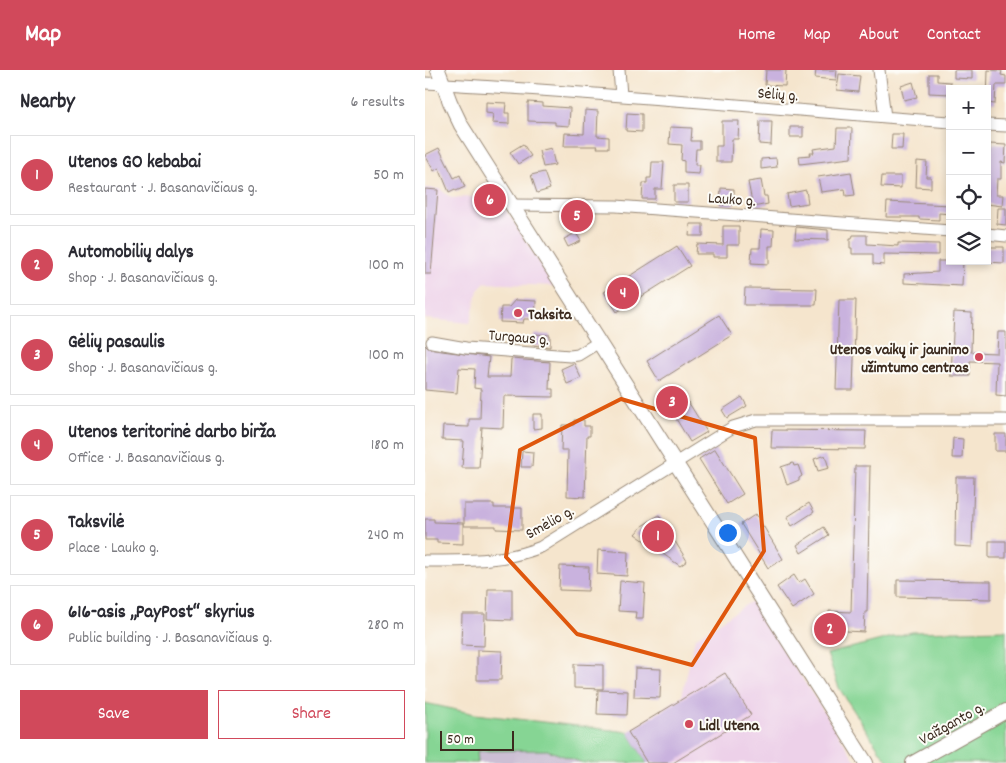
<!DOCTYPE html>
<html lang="en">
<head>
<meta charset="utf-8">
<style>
  :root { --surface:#fff; --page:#f2f2f3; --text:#2b2b33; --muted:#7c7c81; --line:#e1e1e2; --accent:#d1495b }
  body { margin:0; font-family:Dekko,sans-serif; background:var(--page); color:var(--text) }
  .controls { position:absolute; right:15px; top:15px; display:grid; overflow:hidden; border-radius:0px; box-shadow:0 2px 8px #0003 }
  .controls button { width:45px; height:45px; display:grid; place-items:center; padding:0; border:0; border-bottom:1px solid var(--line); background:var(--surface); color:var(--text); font:25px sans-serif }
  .scale { position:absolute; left:15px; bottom:12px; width:74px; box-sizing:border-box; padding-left:5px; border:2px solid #3b2a1e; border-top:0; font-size:14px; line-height:18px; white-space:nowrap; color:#3b2a1e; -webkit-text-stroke:4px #fdfcf7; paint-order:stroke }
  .you { position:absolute; left:302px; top:462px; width:18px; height:18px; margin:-12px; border:4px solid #fff; border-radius:50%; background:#1a73e8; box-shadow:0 0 0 8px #1a73e833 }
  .badge { display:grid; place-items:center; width:32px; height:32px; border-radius:50%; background:var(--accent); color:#fff; font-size:16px; font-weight:700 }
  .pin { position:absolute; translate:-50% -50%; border:2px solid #fff; box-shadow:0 1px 5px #0006 }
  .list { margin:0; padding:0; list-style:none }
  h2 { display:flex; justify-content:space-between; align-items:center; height:65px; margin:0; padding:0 20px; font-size:21px }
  h2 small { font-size:16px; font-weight:400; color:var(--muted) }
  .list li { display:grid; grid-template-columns:32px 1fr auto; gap:15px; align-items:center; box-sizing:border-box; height:80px; margin:0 10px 10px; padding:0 10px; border:1px solid var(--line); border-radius:0px }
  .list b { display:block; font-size:19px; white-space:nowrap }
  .list p { margin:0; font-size:16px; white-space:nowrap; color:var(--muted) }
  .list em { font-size:16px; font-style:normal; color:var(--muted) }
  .actions { display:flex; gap:10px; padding:15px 20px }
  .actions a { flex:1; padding:11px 0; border:1px solid var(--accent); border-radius:0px; text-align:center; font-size:18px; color:var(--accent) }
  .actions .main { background:var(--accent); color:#fff }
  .icon { flex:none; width:28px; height:28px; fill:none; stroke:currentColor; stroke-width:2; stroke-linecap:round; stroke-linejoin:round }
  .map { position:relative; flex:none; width:581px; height:693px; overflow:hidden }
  header { display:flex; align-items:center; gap:30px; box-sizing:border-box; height:70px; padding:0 25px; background:var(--accent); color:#fff }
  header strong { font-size:24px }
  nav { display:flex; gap:28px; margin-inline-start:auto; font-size:18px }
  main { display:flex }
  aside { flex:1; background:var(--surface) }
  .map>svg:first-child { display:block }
  .built { fill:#edd1e9 }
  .industrial { fill:#ccbfd4 }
  .green { fill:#86d594; stroke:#608059 }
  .building { fill:#c9b2de }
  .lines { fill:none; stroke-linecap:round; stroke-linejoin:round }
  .minor-casing { stroke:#988876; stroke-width:13 }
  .major-casing { stroke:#988876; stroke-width:16 }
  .minor { stroke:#fff; stroke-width:11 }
  .major { stroke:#fff; stroke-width:14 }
  .marked { fill:none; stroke:#df570d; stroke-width:4; stroke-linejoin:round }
  .poi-dot { fill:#d1495b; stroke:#fdfcf7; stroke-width:2 }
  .labels { text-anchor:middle; stroke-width:4; stroke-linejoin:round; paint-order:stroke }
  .street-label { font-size:16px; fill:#3b2a1e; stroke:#fdfcf7 }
  .poi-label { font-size:16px; font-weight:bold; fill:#3b2a1e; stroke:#fdfcf7; text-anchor:start }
</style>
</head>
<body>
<header>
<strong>Map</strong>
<nav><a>Home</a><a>Map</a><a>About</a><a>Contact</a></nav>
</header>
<main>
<aside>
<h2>Nearby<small>6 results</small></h2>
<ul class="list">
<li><span class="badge">1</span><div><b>Utenos GO kebabai</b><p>Restaurant · J. Basanavičiaus g.</p></div><em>50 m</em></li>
<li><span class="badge">2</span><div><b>Automobilių dalys</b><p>Shop · J. Basanavičiaus g.</p></div><em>100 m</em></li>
<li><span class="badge">3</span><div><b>Gėlių pasaulis</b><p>Shop · J. Basanavičiaus g.</p></div><em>100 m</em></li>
<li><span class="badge">4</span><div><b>Utenos teritorinė darbo birža</b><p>Office · J. Basanavičiaus g.</p></div><em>180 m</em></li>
<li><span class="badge">5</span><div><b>Taksvilė</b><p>Place · Lauko g.</p></div><em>240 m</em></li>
<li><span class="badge">6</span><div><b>616-asis „PayPost“ skyrius</b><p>Public building · J. Basanavičiaus g.</p></div><em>280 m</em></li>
</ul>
<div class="actions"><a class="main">Save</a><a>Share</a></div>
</aside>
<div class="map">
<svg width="581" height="693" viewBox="0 0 581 693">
  <rect width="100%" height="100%" fill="#fdfcf7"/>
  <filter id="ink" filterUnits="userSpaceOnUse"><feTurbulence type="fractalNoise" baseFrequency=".02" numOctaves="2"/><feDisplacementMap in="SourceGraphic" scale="10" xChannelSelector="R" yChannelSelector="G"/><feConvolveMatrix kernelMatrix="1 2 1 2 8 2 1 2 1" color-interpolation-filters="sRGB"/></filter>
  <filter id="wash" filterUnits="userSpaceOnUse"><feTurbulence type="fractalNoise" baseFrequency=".0096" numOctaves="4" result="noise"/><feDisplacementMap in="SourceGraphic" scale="20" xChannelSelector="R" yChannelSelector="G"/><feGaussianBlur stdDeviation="1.12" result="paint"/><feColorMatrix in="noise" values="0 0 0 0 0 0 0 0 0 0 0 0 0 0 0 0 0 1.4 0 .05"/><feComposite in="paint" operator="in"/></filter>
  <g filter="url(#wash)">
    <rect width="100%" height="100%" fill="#f5e5cd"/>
    <path class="built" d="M0,118L15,119L26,128L72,126L130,216L60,213L53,220L45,253L0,249Z
      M327,531L432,693H222L203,662L257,626L270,568Z"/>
    <path class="industrial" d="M122,680L158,693H53L52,681Z"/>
    <path class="green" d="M581,560V693H465L455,681L414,618L402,584L487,562Z
      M0,633L50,644L203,662L222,693H158L122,680L52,681L53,693H0Z"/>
    <g id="blocks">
      <path class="building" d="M341,0H361L360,16L340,15Z
        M391,0H412L411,10L390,8Z
        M529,0H547V9L529,8Z
        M563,0L577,1L576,5L581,6V15H571L570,34L562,33Z
        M414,4L435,6L433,22L412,20Z
        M504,4H512V11L525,12V24L504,23Z
        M488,12L492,27L479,30L476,16Z
        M61,32L81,33L80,43H84V54L67,53L68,44L61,43Z
        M103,32L118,33V36L145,38L144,56L130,55V52L103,51Z
        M160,40L173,41L172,66L184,67V78H172L173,76H139L140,63L159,64Z
        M202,43L217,44V62L201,61Z
        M297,51H314L313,69H307L306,92H291V76H297Z
        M335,51H347L346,75L334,74Z
        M245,57L267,58L266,71H275V79H271L270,95H275L274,104L259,103V91L256,90L257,75L244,74Z
        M365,57H378V67H365Z
        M412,58H427L426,88L375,94L374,86L386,85L385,83H389L388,79L411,76Z
        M467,64H478L477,79H466Z
        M98,74L106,86L93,94L85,82Z
        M565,74L581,75L580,93L576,92V109H572L571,125H578L577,136L562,134V101H564Z
        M14,78L29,108L35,105L40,117L31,121L30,119L24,122L14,98L9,101L0,85Z
        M126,78L130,95L118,97L114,81Z
        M351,88L352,97L336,99V89Z
        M492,91L502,92L501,107H506V118L491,117Z
        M227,92H239L237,119H230V129H217L218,113H222V108H226Z
        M119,102L125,119L112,123L106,105Z
        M426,102L430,125L421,126L420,119L396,122L393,107Z
        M457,106H476V118L456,117Z
        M336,110L339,126H342L343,134L328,137L323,112Z
        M249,115H263V132H249Z
        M296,118L309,119V135H295Z
        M0,119L13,120L6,204H0Z
        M381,120L383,133L364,136L362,124Z
        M462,132L525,135V144L514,143V150L494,149V147H461Z
        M573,138H581V155L572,154Z
        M265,154H278V166H264Z
        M298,156H314V175H302V187H288V184H271L272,174L298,175Z
        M371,157L403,160V170L370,169Z
        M336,159L349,160L348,176H344V194L326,193L327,178H335Z
        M151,163L156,171L143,177L139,169Z
        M428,165H442V174L473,176V173L514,174V185L459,184V195L448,194V184H427V178H425V169H427Z
        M252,176L265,196L192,242L179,222Z
        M562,177H579V193L562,192Z
        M513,191H538L537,216L479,213V204L513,202Z
        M320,218L392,219L391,235H319Z
        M90,230L111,231L110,249H99L98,253L75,252L76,237H84Z
        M414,230H431L428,320H411Z
        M529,242L547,243L546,282L572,283L573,262H581V326L571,325L572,292L545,291V306H526Z
        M294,245L307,265L234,311L222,291Z
        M108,264L125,265V277L107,275Z
        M0,275L3,278L9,280L64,287L62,307H85L86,289L125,292L124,319H128V327L79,326L78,358L57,357L54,398H37L39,371L17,370L18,356L44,357V349H55L56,319L49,318L50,299L34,298L32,323L0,320Z
        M149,293L156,308L142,314L136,299Z
        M254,317L282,362L265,372L238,327Z
        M317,327L322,336L302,348L297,340Z
        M108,344H117V358L108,359Z
        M149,350H159V356H165V366H162L160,427L142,426L143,380H136L137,355H149Z
        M347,360L441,361L440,379L346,378Z
        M570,364H581V381H570Z
        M528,368L538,369L537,388H527Z
        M290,379L318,424L302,434L274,389Z
        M97,381L108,382L107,397H96Z
        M400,385L404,398L393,401L389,389Z
        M368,393L369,396L373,395L377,406L374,408V410L362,415L356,397Z
        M430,396H445L442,542H440L439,562L403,560L404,541L426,542Z
        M531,407H549L547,477L530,476Z
        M384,433L389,442L367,456L362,447Z
        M39,434H69V438H97V460L71,459V456H39Z
        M331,444L358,489L343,498L316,454Z
        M234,445L262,491L255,496L210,464L217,456Z
        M0,449H9V452L38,453V474L12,473V470H0Z
        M399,457L404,465L376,483L372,475Z
        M564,471H581V488H564Z
        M173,480L203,482L202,506L172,504Z
        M135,496L164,497L163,521L134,520Z
        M369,505L374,513L380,509L389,524L367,539L352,517Z
        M472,510L566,511V529L472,527Z
        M195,511L220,513L218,549H210L211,542L193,541Z
        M63,519H87V550L62,549Z
        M37,544H60L59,576L36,575Z
        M52,580L77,581L76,610H52Z
        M149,594L178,595V619L149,618Z
        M210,598L236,599L235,628L209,627Z
        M300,603L326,645L248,693H222L203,662Z
        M173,620L203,621L202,645L172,644Z"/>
    </g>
  </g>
  <g filter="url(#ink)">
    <use href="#blocks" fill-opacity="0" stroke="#988876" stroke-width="1"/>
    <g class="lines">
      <g class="minor-casing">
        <path id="minor" d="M194,0L196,25
          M454,0L460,47
          M0,13C175,22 350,39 525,52
          M562,55L581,56
          M86,135L191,136L525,161
          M562,164L581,166
          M7,272L41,278L145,286L153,285L174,272
          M0,491C40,491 79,492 116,477L308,357L331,350H581"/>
      </g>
      <g class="major-casing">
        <path id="major" d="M13,0L25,32L36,55L441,693
          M488,693L581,641"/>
      </g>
      <use href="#minor" class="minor"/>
      <use href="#major" class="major"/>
    </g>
  </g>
  <path class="marked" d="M196,329L330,368L339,481L267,595L152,564L81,487L95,380Z"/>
  <g class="poi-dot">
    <circle cx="93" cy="243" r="5"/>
    <circle cx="554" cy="287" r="5"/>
    <circle cx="264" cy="654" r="5"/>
  </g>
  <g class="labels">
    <g class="street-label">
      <text transform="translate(353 23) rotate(4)" y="6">Sėlių g.</text>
      <text transform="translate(307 128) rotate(4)" y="6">Lauko g.</text>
      <text transform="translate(94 266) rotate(5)" y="6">Turgaus g.</text>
      <text transform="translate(124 451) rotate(-29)" y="6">Smėlio g.</text>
      <text transform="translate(526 652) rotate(-29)" y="6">Vaižganto g.</text>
    </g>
    <g class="poi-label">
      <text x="103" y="249">Taksita</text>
      <text x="544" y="284" text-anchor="end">Utenos vaikų ir jaunimo<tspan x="544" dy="18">užimtumo centras</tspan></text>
      <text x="274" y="660">Lidl Utena</text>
    </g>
  </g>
</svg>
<div class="controls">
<button>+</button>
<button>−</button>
<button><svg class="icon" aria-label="locate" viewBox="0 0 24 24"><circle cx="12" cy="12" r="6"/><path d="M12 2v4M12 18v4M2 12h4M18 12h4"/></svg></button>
<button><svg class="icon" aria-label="layers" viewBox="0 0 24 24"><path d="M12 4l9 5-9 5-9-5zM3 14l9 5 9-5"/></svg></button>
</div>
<div class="scale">50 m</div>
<div class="you"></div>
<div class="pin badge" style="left:233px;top:466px">1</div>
<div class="pin badge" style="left:405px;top:559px">2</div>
<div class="pin badge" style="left:247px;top:332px">3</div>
<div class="pin badge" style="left:198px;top:223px">4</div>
<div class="pin badge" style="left:152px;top:146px">5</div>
<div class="pin badge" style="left:65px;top:130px">6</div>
</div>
</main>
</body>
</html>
